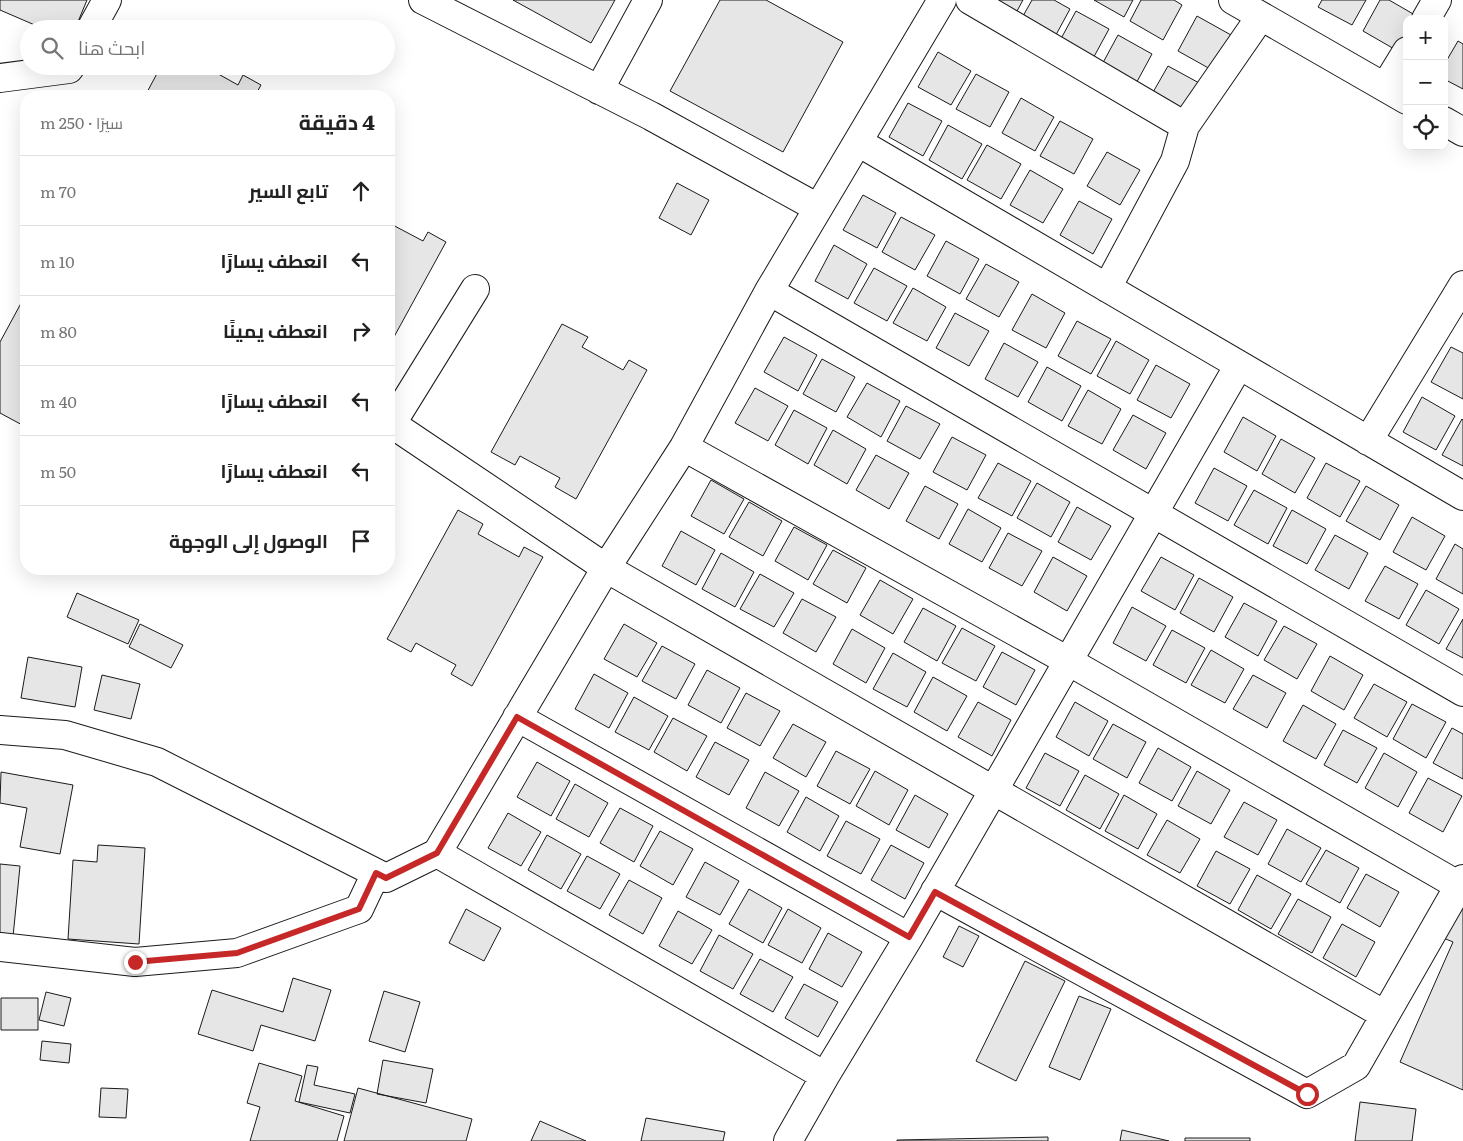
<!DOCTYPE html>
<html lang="ar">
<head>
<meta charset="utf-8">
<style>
  :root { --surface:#fff; --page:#f6f6f6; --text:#222; --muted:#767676; --line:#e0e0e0 }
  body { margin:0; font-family:Literata,Cairo,serif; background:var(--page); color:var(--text); direction:rtl }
  .controls { position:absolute; right:15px; top:15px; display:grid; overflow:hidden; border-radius:10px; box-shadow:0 5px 20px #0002 }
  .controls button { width:45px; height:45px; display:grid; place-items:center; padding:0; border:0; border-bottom:1px solid var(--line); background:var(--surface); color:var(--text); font:25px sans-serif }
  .stop { position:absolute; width:15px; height:15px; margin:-11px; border:4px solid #c62828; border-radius:50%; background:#fff }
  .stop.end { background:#c62828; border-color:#fff; box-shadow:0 1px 5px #0008 }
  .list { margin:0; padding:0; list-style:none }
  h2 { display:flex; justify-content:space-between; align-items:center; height:65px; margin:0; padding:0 20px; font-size:21px }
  h2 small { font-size:16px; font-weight:400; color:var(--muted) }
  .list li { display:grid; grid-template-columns:32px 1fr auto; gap:15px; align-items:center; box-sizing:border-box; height:70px; padding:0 20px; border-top:1px solid var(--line) }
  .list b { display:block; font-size:19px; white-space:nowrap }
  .list em { font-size:16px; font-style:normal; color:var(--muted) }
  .icon { flex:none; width:28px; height:28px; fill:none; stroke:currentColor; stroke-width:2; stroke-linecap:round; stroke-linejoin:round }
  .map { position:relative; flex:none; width:1463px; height:1141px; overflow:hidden; direction:ltr }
  .search { position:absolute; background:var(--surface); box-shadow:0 5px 20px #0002; left:20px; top:20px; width:375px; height:55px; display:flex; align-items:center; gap:12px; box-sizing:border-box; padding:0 18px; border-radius:28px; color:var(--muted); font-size:19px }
  .panel { position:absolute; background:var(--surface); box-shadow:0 5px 20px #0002; left:20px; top:90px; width:375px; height:485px; border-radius:20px; direction:rtl }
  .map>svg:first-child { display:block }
  .building { fill:#e6e6e6; stroke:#1a1a1a }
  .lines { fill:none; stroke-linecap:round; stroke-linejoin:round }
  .minor-casing { stroke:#1a1a1a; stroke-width:30 }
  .minor { stroke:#fff; stroke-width:28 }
  .route { stroke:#c62828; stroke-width:6 }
</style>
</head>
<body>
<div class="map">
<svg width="1463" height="1141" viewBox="0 0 1463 1141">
  <rect width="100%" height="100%" fill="#fff"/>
  <path class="building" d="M0,0H87L75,29H44L0,10Z
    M513,0H615L591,43Z
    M720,0H766L843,42L783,152L670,91Z
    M980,0H1023L1011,22Z
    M1032,0H1054L1070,9L1051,44L1018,25Z
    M1094,0H1133L1124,17Z
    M1141,0H1174L1182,5L1163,40L1130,21Z
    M1322,0H1366L1352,25L1318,7Z
    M1380,0H1389L1415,15L1413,19H1407V31L1396,50L1363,31Z
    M1076,11L1109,29L1090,64L1057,46Z
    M1197,16L1231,35L1212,70L1178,51Z
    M1118,35L1152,54L1133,89L1099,70Z
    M1458,41L1463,44V89L1444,79V65Z
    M938,52L971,71L951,105L918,87Z
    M161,66H204L238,85L243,75L261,85L255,96H145Z
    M1168,66L1201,84L1182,120L1148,101Z
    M976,74L1009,92L990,127L956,109Z
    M1021,98L1054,117L1035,151L1002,133Z
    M908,103L942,121L923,156L889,137Z
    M1060,121L1093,139L1074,174L1040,156Z
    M948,125L982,144L962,179L929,160Z
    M987,145L1021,164L1001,199L967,180Z
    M1107,152L1140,170L1120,205L1087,186Z
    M1030,170L1063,189L1043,223L1010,205Z
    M677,183L709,200L691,235L659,218Z
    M863,195L896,213L877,248L843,230Z
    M1079,201L1112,219L1093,254L1060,235Z
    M901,217L935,235L915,270L882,252Z
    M389,223L423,241L428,232L446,242L389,346Z
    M946,241L979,259L960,294L927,276Z
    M834,245L867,264L848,299L815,281Z
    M986,264L1019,282L999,317L966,299Z
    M874,268L907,286L887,321L854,303Z
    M913,288L946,307L927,341L893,323Z
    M26,294V427L0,413V342Z
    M1032,294L1065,313L1046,348L1012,330Z
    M955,313L989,331L969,366L936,348Z
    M1077,321L1111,339L1091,374L1058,356Z
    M562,324L588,337L582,347L623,370L629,360L647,370L576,499L555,487L560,478L520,456L515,465L491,452Z
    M784,337L817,355L798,391L764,372Z
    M1116,341L1149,360L1130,394L1097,376Z
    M1004,343L1038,362L1018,397L985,379Z
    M1451,347L1463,353V399L1431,382Z
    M822,359L855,377L836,412L803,394Z
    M1156,365L1190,384L1171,418L1137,400Z
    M1047,367L1081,386L1062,421L1028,402Z
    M867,383L900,401L881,437L847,417Z
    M755,388L788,406L768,441L735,423Z
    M1088,390L1121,409L1102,444L1068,426Z
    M1422,397L1455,416L1436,450L1403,432Z
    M906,406L940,424L920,459L887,441Z
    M794,410L827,428L808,464L775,445Z
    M1133,415L1166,433L1146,469L1113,450Z
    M1243,417L1276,436L1257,471L1224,452Z
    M1462,419L1463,420V466L1442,455Z
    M833,430L866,449L847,484L814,465Z
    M952,437L986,455L967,490L933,472Z
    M1281,439L1315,458L1295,493L1262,474Z
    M876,455L909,473L889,509L856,490Z
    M998,463L1031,481L1012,516L978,498Z
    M1326,463L1360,481L1340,517L1307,498Z
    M1214,468L1247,486L1228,521L1195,503Z
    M711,480L744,499L724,534L691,516Z
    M1037,483L1070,502L1051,537L1017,518Z
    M925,486L958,504L939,539L906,521Z
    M1366,486L1399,505L1380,540L1346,521Z
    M1254,490L1287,508L1268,544L1234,525Z
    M749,502L782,521L763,556L729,537Z
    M1077,507L1111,526L1091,560L1058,542Z
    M968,509L1001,528L982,562L949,544Z
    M458,510L483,524L478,534L519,557L524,547L543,557L472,686L451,674L456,665L416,643L411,652L387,639Z
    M1292,510L1326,529L1307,564L1273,546Z
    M1412,517L1445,536L1426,570L1393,552Z
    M794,527L827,545L808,580L775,561Z
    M681,531L715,550L696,585L662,566Z
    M1008,533L1042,551L1022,586L989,568Z
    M1335,535L1368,553L1349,589L1315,570Z
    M1455,544L1463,549V594L1436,579Z
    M833,550L866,568L847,603L813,584Z
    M721,553L754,572L735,607L702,589Z
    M1053,557L1087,576L1067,611L1034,592Z
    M1161,557L1194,575L1175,610L1141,591Z
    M1385,566L1418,584L1399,619L1365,601Z
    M760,574L794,593L774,627L740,609Z
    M1199,578L1233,597L1214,632L1180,613Z
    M880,580L913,599L893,634L860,615Z
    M1426,590L1459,609L1439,644L1406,625Z
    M77,593L139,620L128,644L67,617Z
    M802,599L836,617L816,652L783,633Z
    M1244,603L1277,621L1258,656L1225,637Z
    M1132,607L1166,626L1146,661L1113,643Z
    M923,608L956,626L937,661L904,642Z
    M1463,619V658L1446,649Z
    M140,624L183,645L171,668L129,647Z
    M624,624L657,643L637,677L604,659Z
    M1284,626L1317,644L1297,679L1264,660Z
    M962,628L995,646L976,681L942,663Z
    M852,629L885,648L866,683L833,664Z
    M1172,630L1205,648L1186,683L1153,665Z
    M662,646L695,664L676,699L642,681Z
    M1211,650L1244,669L1225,703L1191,685Z
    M1002,652L1035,670L1016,705L983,687Z
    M893,653L926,672L907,707L873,689Z
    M1330,656L1363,675L1344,710L1311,691Z
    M28,657L82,667L75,707L21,698Z
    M707,670L740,688L721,723L688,705Z
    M594,674L628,693L609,728L575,709Z
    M102,675L140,684L131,719L94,710Z
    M1253,675L1286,693L1267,728L1233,709Z
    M933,677L967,696L947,731L914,712Z
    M1374,684L1407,702L1387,737L1354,718Z
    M746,693L780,711L760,746L727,728Z
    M634,697L668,716L649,750L615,732Z
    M978,702L1011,720L992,756L958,737Z
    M1075,702L1108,721L1089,756L1056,737Z
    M1412,704L1446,722L1426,758L1393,739Z
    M1303,705L1336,724L1316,759L1283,741Z
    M673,718L707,736L687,771L654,752Z
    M793,724L826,742L806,777L773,758Z
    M1113,724L1146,742L1127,778L1093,759Z
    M1452,728L1463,734V779L1433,763Z
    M1343,730L1377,748L1357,783L1324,765Z
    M715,742L749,760L729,795L696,777Z
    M1158,748L1191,767L1172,801L1139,783Z
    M836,751L870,769L850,804L817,786Z
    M1045,753L1079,771L1060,806L1026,788Z
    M1384,753L1417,772L1398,807L1365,788Z
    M537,762L570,781L551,816L517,797Z
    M875,771L908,790L889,825L856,806Z
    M1197,771L1230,790L1211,824L1178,806Z
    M1,772L73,785L60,854L20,847L27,808L0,803Z
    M765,772L799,791L779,826L746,808Z
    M1085,775L1119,794L1100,829L1066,810Z
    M1428,778L1462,796L1443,832L1409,813Z
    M575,784L608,803L589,837L556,819Z
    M915,795L948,814L929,848L896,830Z
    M1124,795L1157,814L1138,849L1105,831Z
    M806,797L839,816L820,851L787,832Z
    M1244,802L1277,820L1258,855L1224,837Z
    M620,808L653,826L634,862L600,843Z
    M508,813L541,832L521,866L488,848Z
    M1167,820L1200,839L1180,873L1147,855Z
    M846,821L880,839L861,874L827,856Z
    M1287,829L1321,848L1301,882L1268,864Z
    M660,831L693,849L673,885L640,866Z
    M547,835L581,854L561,889L528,870Z
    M98,845L145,848L139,944L68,939L73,860L97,862Z
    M891,845L924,863L905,899L871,880Z
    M1326,850L1359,868L1340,903L1306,884Z
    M1216,851L1250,869L1230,904L1197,886Z
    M587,856L620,874L600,909L567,891Z
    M705,862L739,881L720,915L686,897Z
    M0,864L20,866L12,947L0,946Z
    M1366,874L1399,892L1380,927L1347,908Z
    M1257,875L1291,894L1271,929L1238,910Z
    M629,880L662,898L643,934L609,915Z
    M749,889L782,908L763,943L729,924Z
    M1298,899L1331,917L1312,953L1278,934Z
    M1463,907V1090L1400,1062L1453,942L1441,937Z
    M466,909L501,928L484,961L449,943Z
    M788,909L821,928L802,963L768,945Z
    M678,911L712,930L692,964L659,946Z
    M1342,924L1375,942L1356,977L1323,958Z
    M959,926L979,936L963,967L943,957Z
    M828,933L862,952L842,987L809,969Z
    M719,935L753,954L733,989L700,971Z
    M760,959L793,977L773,1012L740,994Z
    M1025,961L1065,981L1016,1081L976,1061Z
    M293,978L331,990L315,1041L261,1025L253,1051L198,1034L212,990L283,1012Z
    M804,984L838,1002L818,1037L785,1018Z
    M384,991L420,1002L405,1052L369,1041Z
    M46,992L71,998L64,1026L39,1020Z
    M1079,996L1111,1009L1080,1080L1049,1067Z
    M1,998H38V1030H1Z
    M42,1041L71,1044L69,1063L40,1060Z
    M383,1060L433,1069L426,1103L377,1094Z
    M259,1063L302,1076L295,1101L344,1116L337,1141H250L260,1107L247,1103Z
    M307,1065L318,1067L314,1085L355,1094L350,1113L299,1102Z
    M101,1088L128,1089L126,1118L99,1117Z
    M358,1088L472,1119L466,1141H344Z
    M1360,1102L1416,1109L1412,1141H1355Z
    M646,1118L725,1132L723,1141H641Z
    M540,1121L586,1141H531Z
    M1122,1130L1169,1141H1120Z
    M1048,1137V1141H897V1140Z
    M1185,1138H1250V1141H1185Z"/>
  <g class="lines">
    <g class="minor-casing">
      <path id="minor" d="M423,0L651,116L818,208
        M942,0L769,291L684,447L606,568L437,853L825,1076L909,937L1239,365
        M970,0L1185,126
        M1233,0L1407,100
        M1426,19L1437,0
        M91,29L107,0
        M0,78L69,69L71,66
        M1385,87L1407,51
        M599,90L648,0
        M1444,121L1463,132
        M858,142L1463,496
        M1107,288L1175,161L1185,126L1261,16
        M769,291L1463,692
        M389,422L606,568L1385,1015
        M389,428L475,289
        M1368,441L1463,285
        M684,447L1068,661L1463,888
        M517,717L909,937
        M0,730L65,735L157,762L386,878L437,853
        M935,891L1307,1094L1356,1066L1463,879
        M0,947L135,962L237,953L359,909L376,873
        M788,1141L825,1076"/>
    </g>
    <use href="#minor" class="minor"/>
  </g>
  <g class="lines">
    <path class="route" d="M135,962L237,953L359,909L376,873L386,878L437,853L517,717L909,937L935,892L1307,1094"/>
  </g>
</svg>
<div class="controls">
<button>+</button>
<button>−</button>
<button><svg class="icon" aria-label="locate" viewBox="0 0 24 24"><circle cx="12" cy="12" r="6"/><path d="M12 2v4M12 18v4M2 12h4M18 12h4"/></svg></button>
</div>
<div class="stop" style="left:1307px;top:1094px"></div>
<div class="stop end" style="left:135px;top:962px"></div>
<div class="search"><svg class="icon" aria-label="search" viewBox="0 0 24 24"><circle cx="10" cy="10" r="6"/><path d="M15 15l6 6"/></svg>ابحث هنا</div>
<section class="panel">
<h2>4 دقيقة<small>سيرًا · 250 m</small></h2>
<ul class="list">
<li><svg class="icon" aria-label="ahead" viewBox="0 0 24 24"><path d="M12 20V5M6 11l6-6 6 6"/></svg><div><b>تابع السير</b></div><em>70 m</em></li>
<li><svg class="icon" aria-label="left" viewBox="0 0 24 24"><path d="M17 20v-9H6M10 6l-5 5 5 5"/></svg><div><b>انعطف يسارًا</b></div><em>10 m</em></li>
<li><svg class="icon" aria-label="right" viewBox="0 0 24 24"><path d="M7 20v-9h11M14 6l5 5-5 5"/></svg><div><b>انعطف يمينًا</b></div><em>80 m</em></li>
<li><svg class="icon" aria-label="left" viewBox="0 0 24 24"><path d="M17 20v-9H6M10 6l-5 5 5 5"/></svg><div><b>انعطف يسارًا</b></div><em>40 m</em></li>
<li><svg class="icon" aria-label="left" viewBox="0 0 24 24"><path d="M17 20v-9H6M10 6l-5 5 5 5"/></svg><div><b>انعطف يسارًا</b></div><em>50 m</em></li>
<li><svg class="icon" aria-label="arrive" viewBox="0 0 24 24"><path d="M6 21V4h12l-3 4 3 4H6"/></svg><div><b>الوصول إلى الوجهة</b></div></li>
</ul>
</section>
</div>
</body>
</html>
